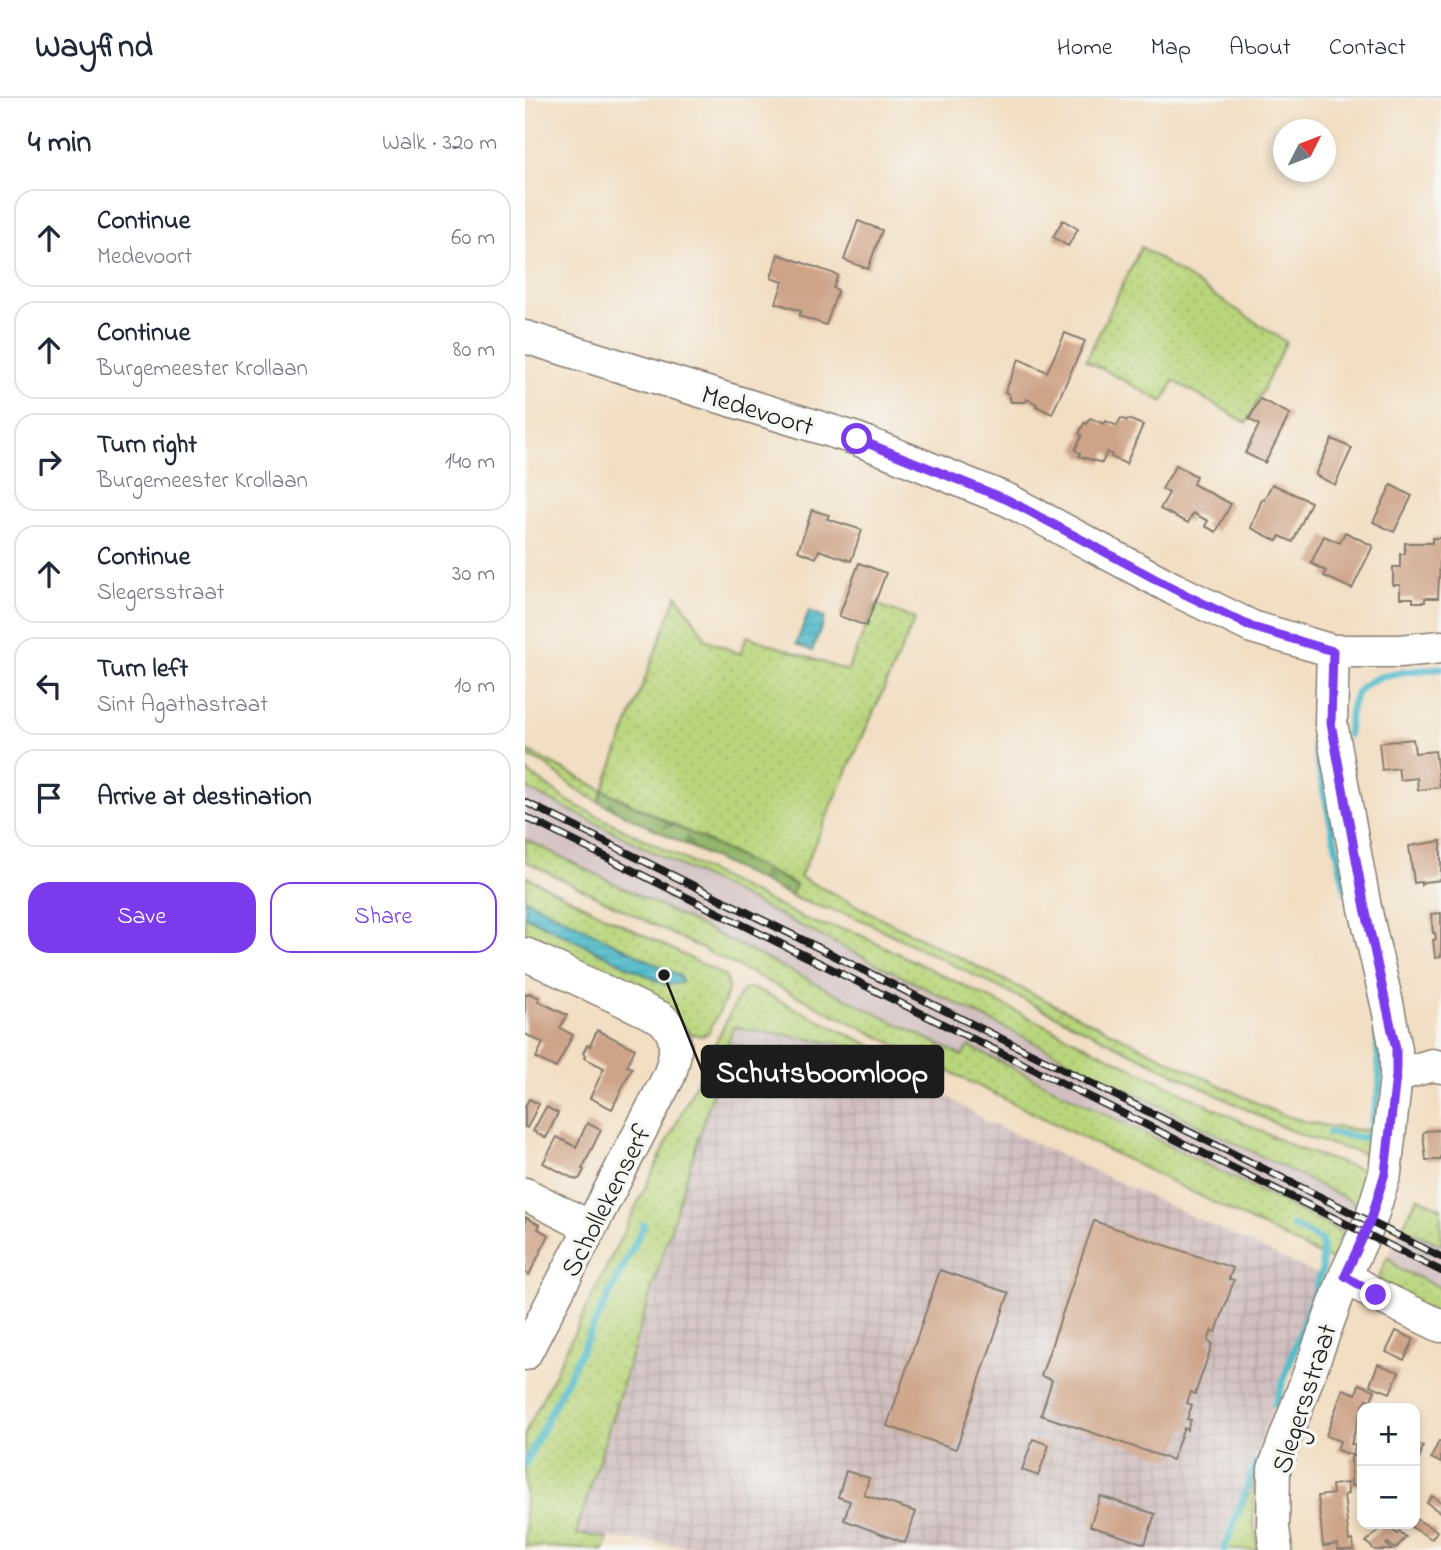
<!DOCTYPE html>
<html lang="en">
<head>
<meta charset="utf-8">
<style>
  :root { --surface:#fff; --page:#f2f2f3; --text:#1f2937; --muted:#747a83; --line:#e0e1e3; --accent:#7c3aed }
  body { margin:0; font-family:"Indie Flower",sans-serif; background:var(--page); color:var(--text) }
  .controls { position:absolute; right:21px; bottom:21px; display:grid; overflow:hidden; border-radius:14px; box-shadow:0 4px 10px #0003 }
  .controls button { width:63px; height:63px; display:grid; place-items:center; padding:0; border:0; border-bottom:2px solid var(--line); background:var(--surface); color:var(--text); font:35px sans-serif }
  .compass { position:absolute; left:748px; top:21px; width:63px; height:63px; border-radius:50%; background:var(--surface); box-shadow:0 4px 10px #0003; rotate:48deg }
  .stop { position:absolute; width:21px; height:21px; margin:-16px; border:5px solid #7c3aed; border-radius:50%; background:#fff }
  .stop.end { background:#7c3aed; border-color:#fff; box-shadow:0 2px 7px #0008 }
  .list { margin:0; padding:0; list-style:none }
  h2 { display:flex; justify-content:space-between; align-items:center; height:91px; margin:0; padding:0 28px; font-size:30px }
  h2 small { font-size:23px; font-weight:400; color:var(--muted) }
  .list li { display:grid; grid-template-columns:46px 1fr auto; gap:21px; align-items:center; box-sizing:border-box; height:98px; margin:0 14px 14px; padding:0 14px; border:2px solid var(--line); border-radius:21px }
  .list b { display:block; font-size:26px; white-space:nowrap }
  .list p { margin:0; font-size:23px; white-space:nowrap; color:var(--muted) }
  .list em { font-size:23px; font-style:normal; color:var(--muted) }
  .actions { display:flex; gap:14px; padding:21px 28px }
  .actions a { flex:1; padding:16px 0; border:2px solid var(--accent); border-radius:21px; text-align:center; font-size:24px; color:var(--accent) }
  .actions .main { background:var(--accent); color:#fff }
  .icon { flex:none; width:38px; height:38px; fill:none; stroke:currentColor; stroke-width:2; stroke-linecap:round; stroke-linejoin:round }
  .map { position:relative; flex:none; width:916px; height:1452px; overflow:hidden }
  header { display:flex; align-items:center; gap:42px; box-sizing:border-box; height:98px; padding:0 35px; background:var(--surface); border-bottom:2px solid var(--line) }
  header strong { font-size:33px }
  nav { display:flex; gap:38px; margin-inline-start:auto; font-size:24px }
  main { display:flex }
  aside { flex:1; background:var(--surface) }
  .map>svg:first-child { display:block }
  .industrial { fill:url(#industrial-grid) }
  .railway { fill:#d1bfbf }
  .green { fill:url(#green-dots); stroke:#6a784c; stroke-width:2 }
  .forest { fill:url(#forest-firs); stroke:#576944; stroke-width:2 }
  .water { fill:url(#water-rules); stroke:#366c73; stroke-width:2 }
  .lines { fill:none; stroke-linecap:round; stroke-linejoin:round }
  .stream { stroke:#4fbbca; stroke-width:7 }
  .building { fill:#cea387 }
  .minor-casing { stroke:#877d70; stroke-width:35 }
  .minor { stroke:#fff; stroke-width:32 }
  .rail-casing { stroke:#1c1c1c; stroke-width:8 }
  .rail { stroke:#f6f6f2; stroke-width:5; stroke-dasharray:16; stroke-linecap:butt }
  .route { stroke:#7c3aed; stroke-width:9 }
  .labels { text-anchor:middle; stroke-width:7; stroke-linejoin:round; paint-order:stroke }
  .street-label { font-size:28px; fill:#1c1c1c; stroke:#f6f6f2 }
  .leader { fill:none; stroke:#1c1c1c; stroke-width:2.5 }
  .callout-dot { fill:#1c1c1c; stroke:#f6f6f2; stroke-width:2.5 }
  .callout { fill:#1c1c1c; stroke:#1c1c1c; stroke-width:2.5 }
  .callout-label { font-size:30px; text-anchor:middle; font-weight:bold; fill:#fff }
</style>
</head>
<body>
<header>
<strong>Wayfind</strong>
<nav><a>Home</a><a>Map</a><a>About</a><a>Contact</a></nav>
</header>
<main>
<aside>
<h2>4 min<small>Walk · 320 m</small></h2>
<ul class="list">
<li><svg class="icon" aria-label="ahead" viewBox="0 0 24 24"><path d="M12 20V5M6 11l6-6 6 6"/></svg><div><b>Continue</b><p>Medevoort</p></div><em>60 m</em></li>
<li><svg class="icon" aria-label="ahead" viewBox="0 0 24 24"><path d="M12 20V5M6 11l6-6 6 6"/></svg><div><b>Continue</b><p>Burgemeester Krollaan</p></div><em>80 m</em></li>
<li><svg class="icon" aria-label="right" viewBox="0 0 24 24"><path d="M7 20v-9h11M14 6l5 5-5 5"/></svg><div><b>Turn right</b><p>Burgemeester Krollaan</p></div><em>140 m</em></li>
<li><svg class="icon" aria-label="ahead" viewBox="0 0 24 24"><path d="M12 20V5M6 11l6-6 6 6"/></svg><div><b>Continue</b><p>Slegersstraat</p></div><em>30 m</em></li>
<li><svg class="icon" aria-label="left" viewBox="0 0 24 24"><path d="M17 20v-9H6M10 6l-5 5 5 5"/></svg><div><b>Turn left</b><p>Sint Agathastraat</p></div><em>10 m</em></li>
<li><svg class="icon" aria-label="arrive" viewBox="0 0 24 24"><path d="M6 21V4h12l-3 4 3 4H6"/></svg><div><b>Arrive at destination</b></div></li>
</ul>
<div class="actions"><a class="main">Save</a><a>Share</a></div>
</aside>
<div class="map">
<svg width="916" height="1452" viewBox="0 0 916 1452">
  <defs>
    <pattern id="industrial-grid" width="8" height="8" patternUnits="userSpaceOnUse" patternTransform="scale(1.75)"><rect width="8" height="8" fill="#d1bfbf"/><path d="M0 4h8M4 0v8" fill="none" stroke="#b3a4a4"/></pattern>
    <pattern id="green-dots" width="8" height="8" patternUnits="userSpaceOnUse" patternTransform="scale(1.75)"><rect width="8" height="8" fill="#b9d57b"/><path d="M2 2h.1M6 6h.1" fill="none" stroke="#9eb66a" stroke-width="1.8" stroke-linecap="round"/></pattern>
    <pattern id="forest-firs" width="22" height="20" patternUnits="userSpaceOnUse" patternTransform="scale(1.75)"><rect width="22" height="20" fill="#92b66b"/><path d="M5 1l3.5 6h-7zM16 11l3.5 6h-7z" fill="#769357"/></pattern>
    <pattern id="water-rules" width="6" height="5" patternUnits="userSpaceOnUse" patternTransform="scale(1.75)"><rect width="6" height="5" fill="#4fbbca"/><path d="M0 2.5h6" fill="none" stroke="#44a0ad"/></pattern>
  </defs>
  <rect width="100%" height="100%" fill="#f6f6f2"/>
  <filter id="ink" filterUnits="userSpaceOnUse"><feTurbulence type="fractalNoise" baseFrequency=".0143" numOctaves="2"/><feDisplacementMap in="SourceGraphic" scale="14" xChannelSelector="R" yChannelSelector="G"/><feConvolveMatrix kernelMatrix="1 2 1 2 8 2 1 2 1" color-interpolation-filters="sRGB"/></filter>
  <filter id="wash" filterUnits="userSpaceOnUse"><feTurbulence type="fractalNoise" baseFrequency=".00686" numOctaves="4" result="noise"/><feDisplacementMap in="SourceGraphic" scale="28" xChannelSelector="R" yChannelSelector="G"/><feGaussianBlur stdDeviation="1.57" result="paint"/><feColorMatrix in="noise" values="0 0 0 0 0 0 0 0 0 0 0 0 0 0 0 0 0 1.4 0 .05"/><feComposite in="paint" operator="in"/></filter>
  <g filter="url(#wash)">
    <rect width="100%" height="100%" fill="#f2dec3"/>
    <path class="industrial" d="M208,929L348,951L461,1023L798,1179L694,1452H197L51,1436Z"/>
    <path class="railway" d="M0,690L829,1104L831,1109L818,1135L444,948L437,958L0,741Z
      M877,1129L916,1147V1190L874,1171L863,1158Z"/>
    <path class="green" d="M616,149L761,244L722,325L649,283L638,304L561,262Z
      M152,497L182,542L215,556L222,538L322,573L351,506L390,521L275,779L481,883L746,1012C782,1027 817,1032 856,1033L853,1052L842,1057L781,1039L753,1027L339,823C315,812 290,810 266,798L271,787L79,692L74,704L48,689L20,666L0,657V652L78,692Z
      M0,672L46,705L274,818L290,825L327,833L769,1049L840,1073L846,1082L836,1112L831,1109L828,1104L0,690Z
      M0,741L437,958L444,948L818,1135L813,1143L819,1146L812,1160L805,1161L794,1157L0,763Z
      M0,778L199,877C212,892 190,919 183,935L177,938L162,935L0,842V818L141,887L157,884L155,878L0,801Z
      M223,890L233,892L349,949L348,951L208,929L51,1436L83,1440L79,1452L0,1448V1336L212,901L218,892Z
      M893,1099L916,1110V1147L877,1129Z
      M863,1158L874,1171L916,1190V1220L850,1188Z
      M731,1377L728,1419L733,1452H700Z"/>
    <path class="forest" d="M78,692L271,787L266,798L74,704Z"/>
    <path class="water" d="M284,513L300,519L287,553L271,546Z
      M0,801L155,878L157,885L141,887L0,818Z"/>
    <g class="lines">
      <path class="stream" d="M823,637C824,623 825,605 833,594C846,573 893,573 916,570
        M789,648L821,794
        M843,895L850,924
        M804,1035L838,1040L844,1037L855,988L852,936
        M750,1307L797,1172V1143L768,1128
        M0,1366L119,1127
        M699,1452L731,1364"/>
    </g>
    <g id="blocks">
      <path class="building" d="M538,122L553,131L543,148L528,139Z
        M333,123L357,132L343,171L319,162Z
        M253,156L313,177L308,190L313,192L301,227L274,218L276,213L251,205L258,184L246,180Z
        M540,235L560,243L527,316L511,308L512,306L502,301L501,304H486L484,296L480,294L494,261L522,274Z
        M735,301L765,316L740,365L720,355L734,327L724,321Z
        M565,320L579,326L581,323L592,328L596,320L602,323L603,321L618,327L601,366L586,359L587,357L582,354L577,365L554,358L555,355L550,352L557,337L554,336L559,325L562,326Z
        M807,341L827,350L810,387L790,377Z
        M651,367L671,378L668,386L706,406L691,434L680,428L683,423L668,415L663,425L635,411L644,395L637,391Z
        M747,386L786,404L768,444L755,438L752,443L726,430L737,401L739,402Z
        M866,387L887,398L869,434L848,424Z
        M287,412L304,417L302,421L337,432L326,463L294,452L291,460L273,453Z
        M820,434L848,448L827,491L799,478L801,473L786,465L799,438L815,445Z
        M907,440H916L913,500H900V504H888V500H875V487H868V469H875V456H880V445H907Z
        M334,465L361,475L341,528L314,518Z
        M888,641L890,655L910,653L915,689L893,692L892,680L875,682L873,670L857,672L854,645Z
        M916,743V782L899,784L896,787V784L889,785L884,748Z
        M916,815V859L910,860L908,842L911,841L910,835H908L906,816Z
        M4,895L15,900L13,903L42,917L35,930L48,937L31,970L11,960L18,945L0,936V896L2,897Z
        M72,932L110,951L102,968L107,970L87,1011L65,1000L79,970L59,960L60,957L58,955L62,947L65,948Z
        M4,1001L14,1006L2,1030L0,1029V1009Z
        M21,1009L33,1015L21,1040L8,1033Z
        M62,1025L76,1032L57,1071L59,1072L55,1080L51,1082L18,1065L32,1039L51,1049Z
        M916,1032V1062H901L898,1036L900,1033Z
        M0,1119L15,1127L13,1131L24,1137L4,1177L0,1175Z
        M569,1123L708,1170L704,1181L709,1182L706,1191L691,1234L687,1232L683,1243L687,1245L685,1253L670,1296L666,1294L662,1305L667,1307L662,1321L666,1322L662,1332L659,1330L647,1362L516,1317L527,1282L516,1278Z
        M415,1172L484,1195L431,1351L362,1328Z
        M871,1233L889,1241L879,1262L861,1254Z
        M853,1266L874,1274L865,1295L845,1287Z
        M834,1286L850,1292L846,1302L842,1301L837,1310L826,1346L831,1347L827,1357H837V1387L826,1388V1359L830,1358L812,1352L815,1343L801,1338L818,1291L831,1296Z
        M508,1341L524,1347L513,1378L497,1372Z
        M914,1343L916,1344V1365L906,1360Z
        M890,1345L898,1348L894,1362L890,1361Z
        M321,1373L344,1380L339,1397L391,1414L380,1445L319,1422L325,1403L313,1399Z
        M822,1385L823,1396L819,1397L824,1443L828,1442L829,1452H813V1446L798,1448L793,1398L808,1396L807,1387Z
        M575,1398L630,1416L620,1446L565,1428Z
        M907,1398L916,1404V1415L902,1405Z
        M891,1421L912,1433L907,1441L886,1429Z
        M858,1428H863L872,1436L874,1433L881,1439L870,1451L863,1445L861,1446L867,1452H850L841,1444Z"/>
    </g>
  </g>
  <g filter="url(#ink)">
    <use href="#blocks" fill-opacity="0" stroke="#877d70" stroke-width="2"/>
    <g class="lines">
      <g class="minor-casing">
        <path id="minor" d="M0,239L332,341L483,402L649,491L727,529L808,553H875L916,549
          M0,856L136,920C155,937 152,955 144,978L0,1256
          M871,978L907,967L916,969
          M0,1096L65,1129
          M820,1178L851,1197L916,1228
          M751,1452L748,1430L749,1371L820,1178L845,1124L860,1075L871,978V952L863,910L840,810L806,625L808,553"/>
      </g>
      <use href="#minor" class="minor"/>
      <g class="rail-casing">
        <path id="rail" d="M0,704L916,1159
          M0,719L916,1173"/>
      </g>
      <use href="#rail" class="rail"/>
    </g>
  </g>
  <g class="lines" filter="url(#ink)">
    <path class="route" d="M332,341L483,402L649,491L727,529L808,553L806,625L840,810L871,951V978L860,1075L845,1124L820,1178L851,1197"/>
  </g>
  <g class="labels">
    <g class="street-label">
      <text transform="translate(233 311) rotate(17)" y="10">Medevoort</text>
      <text transform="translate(80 1102) rotate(-63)" y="10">Schollekenserf</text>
      <text transform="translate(778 1300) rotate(-72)" y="10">Slegersstraat</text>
    </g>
  </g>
  <path class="leader" d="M139 877L177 973"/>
  <circle class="callout-dot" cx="139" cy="877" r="7"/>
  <rect class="callout" x="177" y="948" width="241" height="51" rx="7"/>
  <g class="callout-label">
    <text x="297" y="984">Schutsboomloop</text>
  </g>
</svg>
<div class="controls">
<button>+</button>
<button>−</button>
</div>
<svg class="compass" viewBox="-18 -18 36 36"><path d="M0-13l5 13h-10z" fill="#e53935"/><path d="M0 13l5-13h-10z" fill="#747a83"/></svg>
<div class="stop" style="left:332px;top:341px"></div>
<div class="stop end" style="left:851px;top:1197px"></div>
</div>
</main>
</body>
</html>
